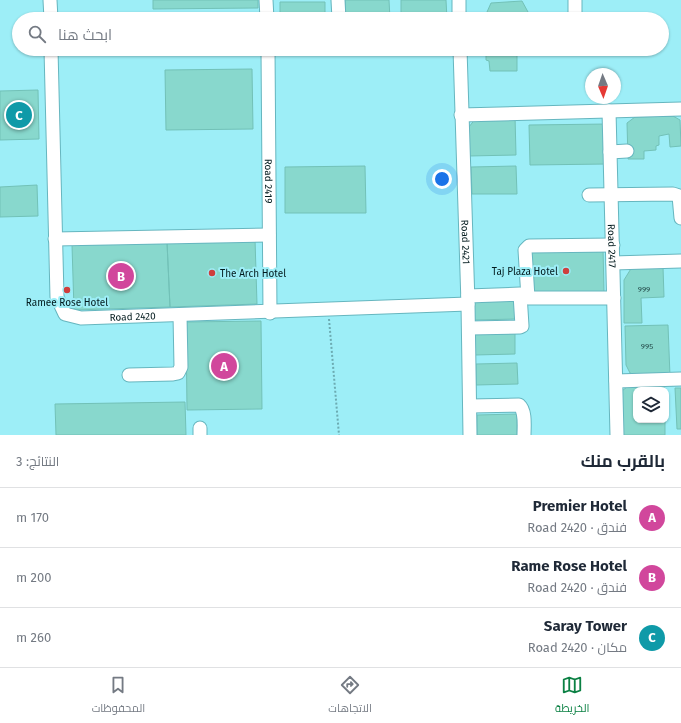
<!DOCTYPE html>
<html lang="ar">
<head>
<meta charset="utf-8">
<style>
  :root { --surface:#fff; --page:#f2f2f3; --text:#1f2937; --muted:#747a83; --line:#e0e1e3; --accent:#0b8043 }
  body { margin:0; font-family:"Fira Sans",Cairo,sans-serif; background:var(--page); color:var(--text); direction:rtl }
  .controls { position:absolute; right:12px; bottom:12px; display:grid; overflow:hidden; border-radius:8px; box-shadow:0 1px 3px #0004 }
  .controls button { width:36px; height:36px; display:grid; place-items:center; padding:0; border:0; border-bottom:1px solid var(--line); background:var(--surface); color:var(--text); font:20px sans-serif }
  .compass { position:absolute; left:585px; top:68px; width:36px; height:36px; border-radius:50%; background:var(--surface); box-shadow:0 1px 3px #0004; rotate:178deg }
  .you { position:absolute; left:442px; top:179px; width:14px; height:14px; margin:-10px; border:3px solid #fff; border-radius:50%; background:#1a73e8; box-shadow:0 0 0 6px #1a73e833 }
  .badge { display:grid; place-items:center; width:26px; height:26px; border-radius:50%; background:var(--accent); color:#fff; font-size:13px; font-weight:700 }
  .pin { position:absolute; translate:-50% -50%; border:2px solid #fff; box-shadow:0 1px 4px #0006 }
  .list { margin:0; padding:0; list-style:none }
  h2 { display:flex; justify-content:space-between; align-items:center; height:52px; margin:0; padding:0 16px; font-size:17px }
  h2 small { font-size:13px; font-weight:400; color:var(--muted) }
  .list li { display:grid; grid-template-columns:26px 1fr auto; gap:12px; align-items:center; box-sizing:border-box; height:60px; padding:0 16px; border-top:1px solid var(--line) }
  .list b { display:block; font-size:15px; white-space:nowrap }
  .list p { margin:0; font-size:13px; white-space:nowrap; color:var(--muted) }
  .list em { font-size:13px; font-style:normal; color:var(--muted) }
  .icon { flex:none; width:22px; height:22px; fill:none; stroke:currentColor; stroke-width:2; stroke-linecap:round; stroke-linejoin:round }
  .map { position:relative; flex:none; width:681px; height:435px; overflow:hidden; direction:ltr }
  .search { position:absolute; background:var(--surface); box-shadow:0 1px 3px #0004; left:12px; right:12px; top:12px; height:44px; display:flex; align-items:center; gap:10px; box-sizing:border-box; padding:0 14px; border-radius:22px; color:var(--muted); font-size:15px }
  .sheet { height:232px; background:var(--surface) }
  nav { display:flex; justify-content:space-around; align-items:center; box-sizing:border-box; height:56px; border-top:1px solid var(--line); background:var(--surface); font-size:11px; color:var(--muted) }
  nav a { display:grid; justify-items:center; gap:2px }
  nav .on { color:var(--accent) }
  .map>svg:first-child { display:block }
  .building { fill:#88d8cd; stroke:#72c1b7 }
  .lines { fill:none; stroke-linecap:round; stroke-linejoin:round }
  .minor-casing { stroke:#66b6bf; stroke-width:15 }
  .path { stroke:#6cabb2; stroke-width:2; stroke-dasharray:2 2; stroke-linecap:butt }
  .minor { stroke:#fff; stroke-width:13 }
  .poi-dot { fill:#ce3f3d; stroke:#9deef7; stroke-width:1.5 }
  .labels { text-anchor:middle; stroke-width:4; stroke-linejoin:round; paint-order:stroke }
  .number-label { font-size:8px; fill:#244a49 }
  .street-label { font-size:10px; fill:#021a1d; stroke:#9deef7 }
  .poi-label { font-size:10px; fill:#021a1d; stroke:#9deef7; text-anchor:end }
</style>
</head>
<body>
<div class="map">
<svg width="681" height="435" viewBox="0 0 681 435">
  <rect width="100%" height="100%" fill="#9deef7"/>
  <path class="building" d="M153,0H258V8L153,9Z
    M345,0H389L390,19H345Z
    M401,0H446L447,19H401Z
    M522,1L528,12L526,19H490L487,17V12L491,3Z
    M280,2H325V19H280Z
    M489,49H517V71H490L489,61L486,60V53L489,52Z
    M252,69L253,129L166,130L165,70Z
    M38,90L39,139L0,140V91Z
    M515,116L516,155L469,156L468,128L477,117Z
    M673,116L680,120L681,146L670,147L669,134L659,136V145L656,146V150L644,151V159H628L627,123L635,117Z
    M607,124V164L530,165L529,125Z
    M365,166L366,213H285V167Z
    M516,166L517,194H472L471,167Z
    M37,185L38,216L0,217V187Z
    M255,239L257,304L170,307L167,242Z
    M167,242L170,307L74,310L72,245Z
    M603,247L604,293L528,295L527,248Z
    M632,267H663L664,297L641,298L642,323H624V280Z
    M516,299V319L474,320V300Z
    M261,321L262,409L187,410L186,322Z
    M668,325L670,376L637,377L630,373L626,365L625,326Z
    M515,332V354L475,355L474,333Z
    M517,363L518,384L476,385V364Z
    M627,387H664V390H636V420H665V435H619L618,394Z
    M675,388H681V429H677Z
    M185,402L186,435H56L55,404Z
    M517,414V435H477V415Z"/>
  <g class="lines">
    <g class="minor-casing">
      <g id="minor">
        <path d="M50,0L51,19"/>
        <path d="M266,0L267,19"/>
        <path d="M338,0L339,19"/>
        <path d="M459,0V19"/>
        <path d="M575,0V19"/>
        <path id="s1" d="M51,49L57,297L65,314L81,318L468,304"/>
        <path id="s2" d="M268,49L270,313"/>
        <path id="s3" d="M460,49L468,304L470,435"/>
        <path id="s4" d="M609,111L617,435"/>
        <path d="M461,115L681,109"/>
        <path d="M610,152L627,151"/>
        <path d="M589,195L673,194L679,196L681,218"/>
        <path d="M55,239L269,235"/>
        <path d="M613,245L529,246L525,250L528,298H614"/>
        <path d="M613,263L681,261"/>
        <path d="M468,296L520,294L522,326L520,327L469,328"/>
        <path d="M129,375L173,374L178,373L181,367L180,315"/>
        <path d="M616,381L681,379"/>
        <path d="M470,406L519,405C526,411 524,427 524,435"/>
        <path d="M200,428V435"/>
      </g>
    </g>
    <path class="path" d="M329,319L339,435"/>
    <use href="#minor" class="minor"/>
  </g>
  <g class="poi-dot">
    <circle cx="566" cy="271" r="4"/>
    <circle cx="212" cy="273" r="4"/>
    <circle cx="67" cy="290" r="4"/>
  </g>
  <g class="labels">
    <g class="number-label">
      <text x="644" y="292">999</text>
      <text x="647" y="349">995</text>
    </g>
    <g class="street-label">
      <text dy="4" stroke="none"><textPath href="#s2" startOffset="132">Road 2419</textPath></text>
      <text dy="4" stroke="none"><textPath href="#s3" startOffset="193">Road 2421</textPath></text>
      <text dy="4" stroke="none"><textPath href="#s4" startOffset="135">Road 2417</textPath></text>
      <text dy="4" stroke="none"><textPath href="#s1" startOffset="335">Road 2420</textPath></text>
    </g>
    <g class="poi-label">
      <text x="558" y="275">Taj Plaza Hotel</text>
      <text x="220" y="277" text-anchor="start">The Arch Hotel</text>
      <text x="67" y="306" text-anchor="middle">Ramee Rose Hotel</text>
    </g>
  </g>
</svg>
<div class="controls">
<button><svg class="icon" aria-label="layers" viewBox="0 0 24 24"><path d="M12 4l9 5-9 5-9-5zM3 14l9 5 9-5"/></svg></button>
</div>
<svg class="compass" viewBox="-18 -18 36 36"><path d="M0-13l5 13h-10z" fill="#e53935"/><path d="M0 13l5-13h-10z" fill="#747a83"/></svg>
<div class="you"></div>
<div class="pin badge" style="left:224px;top:366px;background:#d1479c">A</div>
<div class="pin badge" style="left:121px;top:276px;background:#d1479c">B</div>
<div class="pin badge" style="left:19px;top:115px;background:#0f9aa8">C</div>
<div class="search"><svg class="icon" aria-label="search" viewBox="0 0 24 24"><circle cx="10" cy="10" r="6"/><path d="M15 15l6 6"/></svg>ابحث هنا</div>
</div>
<section class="sheet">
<h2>بالقرب منك<small>النتائج: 3</small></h2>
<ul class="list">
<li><span class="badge" style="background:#d1479c">A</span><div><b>Premier Hotel</b><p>فندق · Road 2420</p></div><em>170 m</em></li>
<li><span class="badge" style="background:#d1479c">B</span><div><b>Rame Rose Hotel</b><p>فندق · Road 2420</p></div><em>200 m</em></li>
<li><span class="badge" style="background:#0f9aa8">C</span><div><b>Saray Tower</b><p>مكان · Road 2420</p></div><em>260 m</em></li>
</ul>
</section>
<nav>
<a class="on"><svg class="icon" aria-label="map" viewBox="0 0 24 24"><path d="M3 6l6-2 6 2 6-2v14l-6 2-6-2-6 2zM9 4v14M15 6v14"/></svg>الخريطة</a>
<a><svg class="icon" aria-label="directions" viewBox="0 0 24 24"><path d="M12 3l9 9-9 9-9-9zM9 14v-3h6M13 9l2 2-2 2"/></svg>الاتجاهات</a>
<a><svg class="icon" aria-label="saved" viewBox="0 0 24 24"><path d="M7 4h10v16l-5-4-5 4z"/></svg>المحفوظات</a>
</nav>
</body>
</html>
